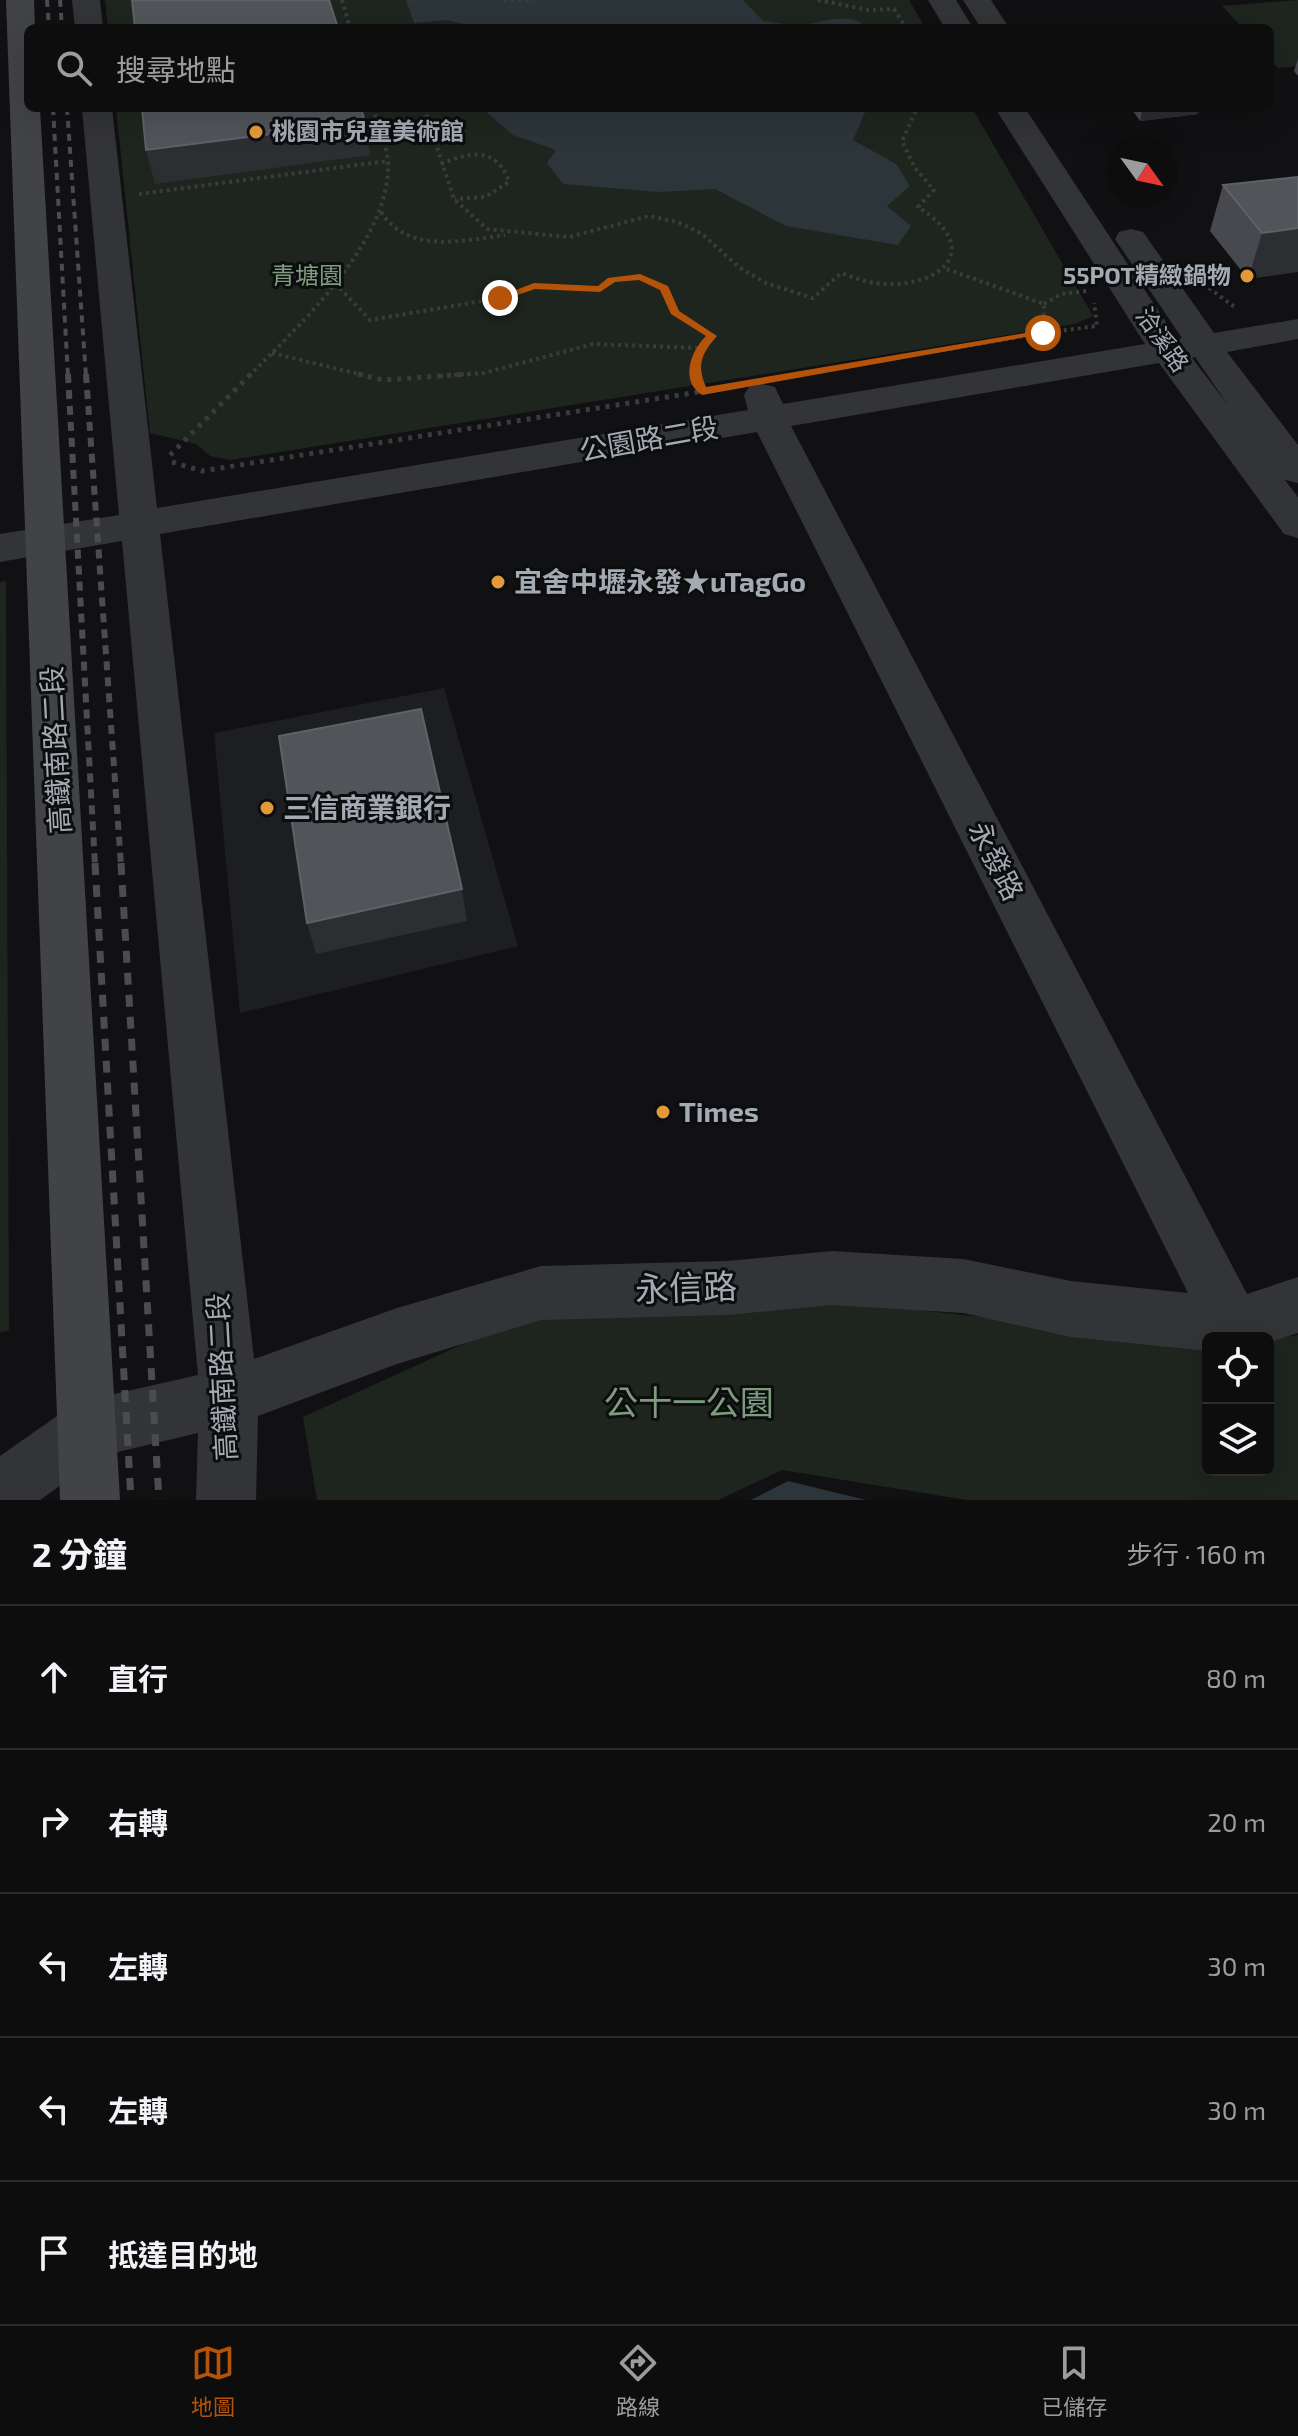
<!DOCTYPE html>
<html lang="zh-TW">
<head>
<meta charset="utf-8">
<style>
  :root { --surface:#0d0d0e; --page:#161617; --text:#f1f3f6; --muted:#9a9c9e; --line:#2d2d2e; --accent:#b45309 }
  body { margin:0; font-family:"Exo 2","Noto Sans TC",sans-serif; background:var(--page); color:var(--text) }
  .controls { position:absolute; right:24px; bottom:24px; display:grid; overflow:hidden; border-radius:12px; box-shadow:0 8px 32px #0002 }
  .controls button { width:72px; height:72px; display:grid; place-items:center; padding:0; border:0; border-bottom:2px solid var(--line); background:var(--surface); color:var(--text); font:40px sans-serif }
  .compass { position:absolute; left:1106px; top:136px; width:72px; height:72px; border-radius:50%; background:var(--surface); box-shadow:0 8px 32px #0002; rotate:123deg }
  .stop { position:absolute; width:24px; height:24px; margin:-18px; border:6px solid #b45309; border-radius:50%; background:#fff }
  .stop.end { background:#b45309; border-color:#fff; box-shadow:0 2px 8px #0008 }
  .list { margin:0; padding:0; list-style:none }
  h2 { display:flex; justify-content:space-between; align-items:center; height:104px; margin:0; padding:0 32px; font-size:34px }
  h2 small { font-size:26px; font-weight:400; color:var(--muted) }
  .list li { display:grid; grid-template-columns:52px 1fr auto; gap:24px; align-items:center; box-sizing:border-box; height:144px; padding:0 32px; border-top:2px solid var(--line) }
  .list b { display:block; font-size:30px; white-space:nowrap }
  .list em { font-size:26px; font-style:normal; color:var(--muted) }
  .icon { flex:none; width:44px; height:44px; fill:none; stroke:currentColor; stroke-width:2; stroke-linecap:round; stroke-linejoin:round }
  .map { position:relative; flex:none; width:1298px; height:1500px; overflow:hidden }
  .search { position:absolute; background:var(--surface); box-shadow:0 8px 32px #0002; left:24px; right:24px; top:24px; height:88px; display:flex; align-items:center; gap:20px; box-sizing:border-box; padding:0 28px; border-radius:12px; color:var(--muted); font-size:30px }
  .sheet { height:824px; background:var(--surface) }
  nav { display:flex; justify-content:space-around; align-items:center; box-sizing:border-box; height:112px; border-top:2px solid var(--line); background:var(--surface); font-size:22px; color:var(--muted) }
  nav a { display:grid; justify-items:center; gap:4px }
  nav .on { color:var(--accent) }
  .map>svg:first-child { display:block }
  .built { fill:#1d1e20 }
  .green { fill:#1e251e }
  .water { fill:#2c353a }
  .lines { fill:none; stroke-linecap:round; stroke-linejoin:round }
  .path-far1 { stroke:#393b3e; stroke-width:4; stroke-dasharray:3 4; stroke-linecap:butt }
  .path { stroke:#393b3e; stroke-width:5; stroke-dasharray:4 6; stroke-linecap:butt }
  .street { fill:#333437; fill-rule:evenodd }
  .secondary { fill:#414347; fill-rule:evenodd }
  .rail-far2 { stroke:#4a4c50; stroke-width:4; stroke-dasharray:7 6; stroke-linecap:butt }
  .rail-far1 { stroke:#4a4c50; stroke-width:6; stroke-dasharray:9 7; stroke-linecap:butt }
  .rail { stroke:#4a4c50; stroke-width:7; stroke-dasharray:12 10; stroke-linecap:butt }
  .wall { fill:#47494e }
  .shaded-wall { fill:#2d2e32 }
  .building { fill:#515458; stroke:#5e6166; stroke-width:2 }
  .route { fill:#b45309 }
  .poi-dot { fill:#e39939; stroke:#0c0d0e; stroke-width:3 }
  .labels { text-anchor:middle; stroke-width:6; stroke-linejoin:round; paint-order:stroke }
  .far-poi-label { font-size:24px; font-weight:bold; fill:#a4aab2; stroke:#0c0d0e; text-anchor:start }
  .far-park-label { font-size:24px; fill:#7d9c7c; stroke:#0c0d0e }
  .far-street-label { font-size:24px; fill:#a4aab2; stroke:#0c0d0e }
  .street-label { font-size:28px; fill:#a4aab2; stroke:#0c0d0e }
  .poi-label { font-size:28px; font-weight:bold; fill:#a4aab2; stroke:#0c0d0e; text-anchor:start }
  .near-street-label { font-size:34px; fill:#a4aab2; stroke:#0c0d0e }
  .near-park-label { font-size:34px; fill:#7d9c7c; stroke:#0c0d0e }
</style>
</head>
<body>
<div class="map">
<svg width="1298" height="1500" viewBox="0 0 1298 1500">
  <rect width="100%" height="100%" fill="#111113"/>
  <path class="built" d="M444,688L518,946L240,1013L214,733Z"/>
  <path class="green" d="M105,0H909L925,28H108Z
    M1298,0V66L1278,68L1270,59V28H1243L1222,6Z
    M116,108H972L1093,316L1075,324L230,460L210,456L196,444L150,433Z
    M6,581L9,1330L0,1333V582Z
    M839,1301L1208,1343V1470H1268V1340L1298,1335V1500H967L782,1470L718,1500H317L303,1417L536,1311Z"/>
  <path class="water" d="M406,0H743L763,21C775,22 789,26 801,25C823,23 849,10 868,28H481L446,20L414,23Z
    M482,108H867L853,140L896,164L910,186L887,206L911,226L898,245L786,226L715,189L657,192L563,184L547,163L556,150L513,135Z
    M788,1481L866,1500H751Z"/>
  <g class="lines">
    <path class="path-far1" d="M342,0L350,28
      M504,0H534
      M818,0L868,10L894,9L906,28
      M424,108L454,199L487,229L569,237L649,216L678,222L702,234L740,268L766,283L813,298L841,273C855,278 868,283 883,284C941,287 985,249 918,207L934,190L915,168L902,141L917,108
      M441,164C471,151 497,147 509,182L485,197L455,199
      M139,194L388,161
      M381,212C408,254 462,241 505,235
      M335,283L370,320L500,298L534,286L600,289L612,280L640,277L665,289L674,312L712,336L700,348
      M1209,288L1236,308
      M1044,304L1061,294L1087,291
      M1043,333L1097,326L1094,303
      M272,353L367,376
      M249,376C301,324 391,240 388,162C387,145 378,125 373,108
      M440,376L484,373L593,344L700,348L693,371L695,376
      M791,376L1043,333L1044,304L944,268"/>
    <path class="path" d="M358,374L383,380L469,374
      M694,374L702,391
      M791,376L803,374
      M170,455L251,374
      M172,462L202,471L730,387"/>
    <path class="street" d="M72,0H100L103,28H75Z
      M928,0H956L973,28H945Z
      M963,0H991L1009,28H981Z
      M82,108H112L157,508L748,410L744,395L749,387L762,384L775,387L783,404L1145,344L995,108H1025L1177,339L1182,338L1115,239L1119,232L1131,229L1143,232L1214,333L1298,319V339L1227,352L1298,445V483L1285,480L1277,470L1298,497V538L1284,534L1159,363L791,426L1247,1294L1298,1277V1333L1268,1343V1338H1208V1351L1071,1337L963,1313L832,1305L727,1315L541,1320L397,1364L258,1416L256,1500H196L198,1433L101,1456L40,1500H0V1456L67,1409L88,1400L198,1375L122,541L0,562V534L119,515ZM1195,357L1228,405L1192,358ZM757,432L1188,1293L1071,1281L963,1259L832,1251L727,1261L541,1266L397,1308L254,1359L160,534Z"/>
    <path class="secondary" d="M6,0H34L35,28H28V108H40L120,1500H60Z"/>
    <path class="rail-far2" d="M47,0L49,28
      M60,0L62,28
      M53,108L68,376
      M67,108L86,376"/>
    <path class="rail-far1" d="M68,374L95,865
      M86,374L121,865"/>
    <path class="rail" d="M95,863L131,1500
      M121,863L159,1500"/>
  </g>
  <path class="wall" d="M1298,59V76L1294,71Z
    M1131,108H1199L1198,114L1140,121Z
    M1298,177L1248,279L1210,231L1223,185Z"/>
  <path class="shaded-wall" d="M1143,108H1199L1198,114L1140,121Z
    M365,122L370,155L155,184L146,150Z
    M1298,228V272L1248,279L1262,233Z
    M462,889L467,921L316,954L307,923Z"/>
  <path class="building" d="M132,0H329L338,28H135Z
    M142,108H361L365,122L146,150Z
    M1298,177V228L1262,233L1223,185Z
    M421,709L462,889L307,923L279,736Z"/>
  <path class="route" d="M640,274L668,286L679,311L717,336C702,353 696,365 706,387L1043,330L1048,333L702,395C680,381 690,352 706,336L671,314L660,290L639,280L615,282L600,292L535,289L500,301L495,298L534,283L598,286L608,278Z"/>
  <g class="poi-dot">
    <circle cx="256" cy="132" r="8"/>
    <circle cx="1247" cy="276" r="8"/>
    <circle cx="498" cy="582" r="8"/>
    <circle cx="267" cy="808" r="8"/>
    <circle cx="663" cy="1112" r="8"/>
  </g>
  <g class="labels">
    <g class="far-poi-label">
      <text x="272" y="140">桃園市兒童美術館</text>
      <text x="1231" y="284" text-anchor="end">55POT精緻鍋物</text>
    </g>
    <g class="far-park-label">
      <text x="307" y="284">青塘園</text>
    </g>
    <g class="far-street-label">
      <text transform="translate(1162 340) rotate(55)" y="8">洽溪路</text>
    </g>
    <g class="street-label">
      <text transform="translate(649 439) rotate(-10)" y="10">公園路二段</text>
      <text transform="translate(56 750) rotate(-93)" y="10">高鐵南路二段</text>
      <text transform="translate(996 861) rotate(63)" y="10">永發路</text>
      <text transform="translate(222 1377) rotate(-93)" y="10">高鐵南路二段</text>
    </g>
    <g class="poi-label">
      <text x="514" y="592">宜舍中壢永發★uTagGo</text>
      <text x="283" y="818">三信商業銀行</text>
      <text x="679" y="1122">Times</text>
    </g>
    <g class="near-street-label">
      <text transform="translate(686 1288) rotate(-2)" y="12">永信路</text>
    </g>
    <g class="near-park-label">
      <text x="689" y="1415">公十一公園</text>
    </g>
  </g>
</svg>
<div class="controls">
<button><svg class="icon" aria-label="locate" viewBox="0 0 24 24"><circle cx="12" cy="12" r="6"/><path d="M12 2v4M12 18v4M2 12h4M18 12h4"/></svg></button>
<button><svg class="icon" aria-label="layers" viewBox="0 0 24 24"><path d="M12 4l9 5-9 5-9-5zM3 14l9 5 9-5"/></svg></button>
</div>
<svg class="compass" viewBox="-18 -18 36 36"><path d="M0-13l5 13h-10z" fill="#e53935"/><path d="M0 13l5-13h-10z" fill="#9a9c9e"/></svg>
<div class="stop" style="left:1043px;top:333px"></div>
<div class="stop end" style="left:500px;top:298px"></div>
<div class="search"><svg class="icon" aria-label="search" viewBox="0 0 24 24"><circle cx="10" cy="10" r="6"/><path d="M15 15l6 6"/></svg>搜尋地點</div>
</div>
<section class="sheet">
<h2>2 分鐘<small>步行 · 160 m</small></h2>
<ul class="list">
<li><svg class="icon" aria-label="ahead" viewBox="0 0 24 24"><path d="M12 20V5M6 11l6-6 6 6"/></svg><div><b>直行</b></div><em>80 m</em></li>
<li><svg class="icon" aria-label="right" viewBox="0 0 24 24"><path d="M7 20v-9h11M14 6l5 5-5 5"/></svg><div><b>右轉</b></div><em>20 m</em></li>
<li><svg class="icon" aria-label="left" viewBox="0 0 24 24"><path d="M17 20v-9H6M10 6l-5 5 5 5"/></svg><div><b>左轉</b></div><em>30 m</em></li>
<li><svg class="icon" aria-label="left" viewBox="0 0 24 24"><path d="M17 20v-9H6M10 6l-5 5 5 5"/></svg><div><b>左轉</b></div><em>30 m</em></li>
<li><svg class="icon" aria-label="arrive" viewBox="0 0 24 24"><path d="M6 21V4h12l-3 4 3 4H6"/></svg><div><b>抵達目的地</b></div></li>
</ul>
</section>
<nav>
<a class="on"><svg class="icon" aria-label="map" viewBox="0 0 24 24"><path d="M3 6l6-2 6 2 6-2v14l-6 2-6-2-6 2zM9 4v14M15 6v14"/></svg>地圖</a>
<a><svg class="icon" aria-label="directions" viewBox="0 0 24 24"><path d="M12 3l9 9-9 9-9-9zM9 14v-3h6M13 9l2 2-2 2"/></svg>路線</a>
<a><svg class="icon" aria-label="saved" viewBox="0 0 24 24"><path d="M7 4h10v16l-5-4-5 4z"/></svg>已儲存</a>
</nav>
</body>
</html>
